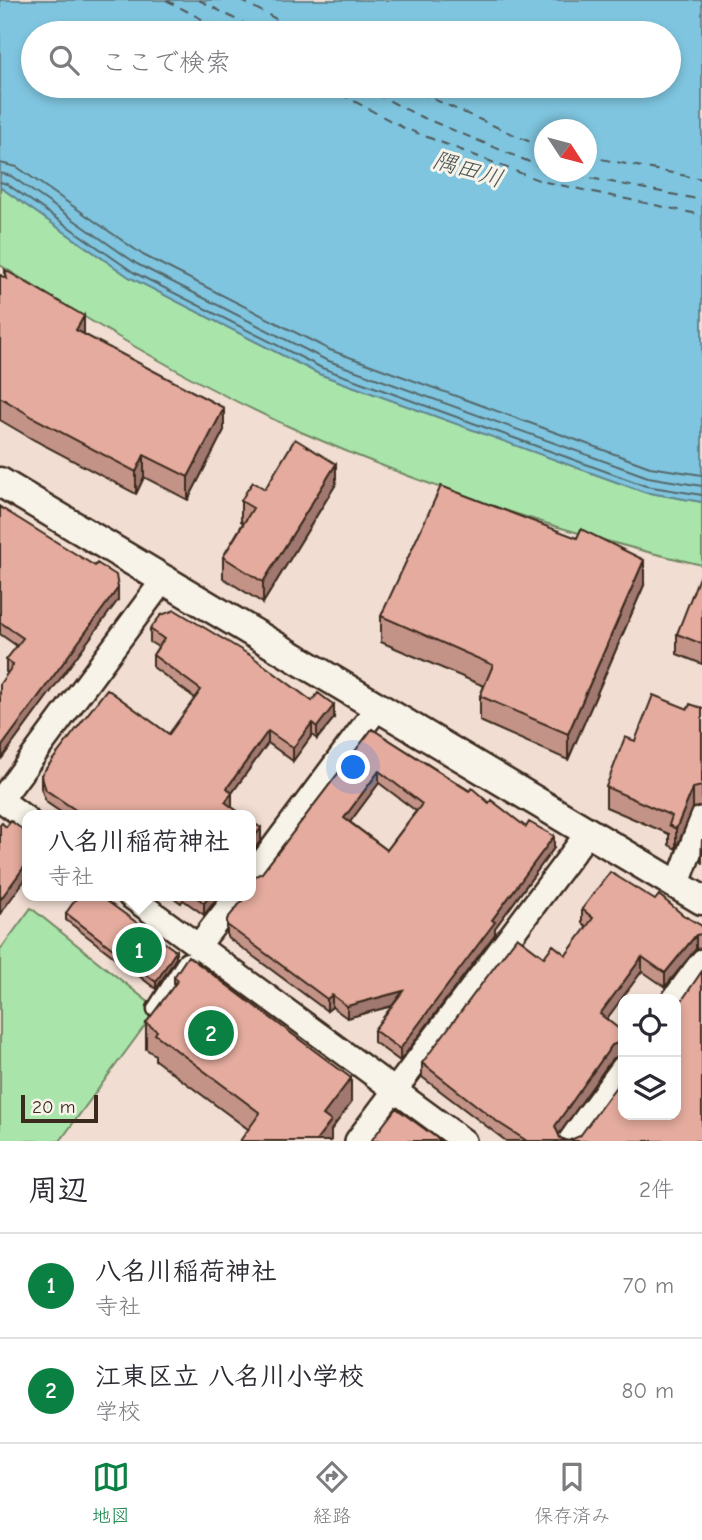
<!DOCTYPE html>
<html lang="ja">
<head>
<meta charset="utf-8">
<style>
  :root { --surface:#fff; --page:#f2f2f3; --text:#2b2b33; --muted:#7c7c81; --line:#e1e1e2; --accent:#0b8043 }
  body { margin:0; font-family:"Comic Neue","Klee One",sans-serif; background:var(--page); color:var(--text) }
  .controls { position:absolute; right:21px; bottom:21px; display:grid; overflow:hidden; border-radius:14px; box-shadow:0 4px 10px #0003 }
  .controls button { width:63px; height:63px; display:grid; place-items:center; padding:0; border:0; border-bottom:2px solid var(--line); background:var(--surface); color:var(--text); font:35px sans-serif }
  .compass { position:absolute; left:534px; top:119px; width:63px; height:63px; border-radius:50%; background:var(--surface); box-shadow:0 4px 10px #0003; rotate:126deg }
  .scale { position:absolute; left:21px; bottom:18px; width:77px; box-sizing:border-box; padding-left:7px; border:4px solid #3b2a1e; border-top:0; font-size:19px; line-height:24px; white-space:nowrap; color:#3b2a1e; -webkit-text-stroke:5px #f7f3e8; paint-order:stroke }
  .you { position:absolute; left:354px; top:768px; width:24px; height:24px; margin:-18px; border:5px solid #fff; border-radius:50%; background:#1a73e8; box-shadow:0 0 0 10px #1a73e833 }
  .badge { display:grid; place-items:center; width:46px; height:46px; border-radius:50%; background:var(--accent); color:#fff; font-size:23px; font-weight:700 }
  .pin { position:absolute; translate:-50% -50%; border:4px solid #fff; box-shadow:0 2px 7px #0006 }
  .popup { position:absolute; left:22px; top:810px; width:234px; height:91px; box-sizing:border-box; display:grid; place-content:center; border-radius:14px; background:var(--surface); filter:drop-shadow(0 2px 5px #0005); font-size:23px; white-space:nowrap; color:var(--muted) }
  .popup b { font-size:26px; color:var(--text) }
  .popup::after { content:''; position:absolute; left:50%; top:100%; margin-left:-14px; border:14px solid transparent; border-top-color:var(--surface) }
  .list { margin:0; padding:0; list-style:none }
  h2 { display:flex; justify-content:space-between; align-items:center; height:91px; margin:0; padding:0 28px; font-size:30px }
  h2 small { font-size:23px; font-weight:400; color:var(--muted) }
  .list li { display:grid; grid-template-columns:46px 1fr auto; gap:21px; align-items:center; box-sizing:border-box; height:105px; padding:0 28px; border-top:2px solid var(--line) }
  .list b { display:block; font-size:26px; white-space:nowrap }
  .list p { margin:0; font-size:23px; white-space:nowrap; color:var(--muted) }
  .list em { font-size:23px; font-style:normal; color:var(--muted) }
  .icon { flex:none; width:38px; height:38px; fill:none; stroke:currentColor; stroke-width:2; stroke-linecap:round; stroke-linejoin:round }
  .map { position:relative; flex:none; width:702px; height:1141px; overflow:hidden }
  .search { position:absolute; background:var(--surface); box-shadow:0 4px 10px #0003; left:21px; right:21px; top:21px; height:77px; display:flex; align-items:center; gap:18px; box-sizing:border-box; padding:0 24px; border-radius:38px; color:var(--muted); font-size:26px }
  .sheet { height:301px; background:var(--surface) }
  nav { display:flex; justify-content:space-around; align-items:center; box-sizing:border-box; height:98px; border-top:2px solid var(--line); background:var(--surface); font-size:19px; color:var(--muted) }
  nav a { display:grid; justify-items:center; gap:4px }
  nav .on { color:var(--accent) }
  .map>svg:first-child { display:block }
  .green { fill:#a9e5ab; stroke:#728864; stroke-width:2 }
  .water { fill:#7fc5df; stroke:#648792; stroke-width:2; fill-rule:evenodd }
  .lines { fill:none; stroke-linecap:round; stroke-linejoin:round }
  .shore { stroke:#56686b; stroke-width:2 }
  .ferry { stroke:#4f5858; stroke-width:2; stroke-dasharray:9 7; stroke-linecap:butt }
  .pedestrian-casing { stroke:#3b2a1e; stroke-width:23 }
  .minor-casing { stroke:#3b2a1e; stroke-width:28 }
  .tertiary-casing { stroke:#3b2a1e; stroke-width:33 }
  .pedestrian { stroke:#f7f3e8; stroke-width:18 }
  .minor { stroke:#f7f3e8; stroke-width:23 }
  .tertiary { stroke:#f7f3e8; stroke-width:28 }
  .wall { fill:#c49388; stroke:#3b2a1e; stroke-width:2; fill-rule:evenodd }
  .shaded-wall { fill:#a0786f; stroke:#3b2a1e; stroke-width:2 }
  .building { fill:#e4ab9e; stroke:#3b2a1e; stroke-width:2; fill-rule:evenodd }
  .labels { text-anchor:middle; stroke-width:6; stroke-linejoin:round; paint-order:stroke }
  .water-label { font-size:24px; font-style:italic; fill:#4f5858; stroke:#f7f3e8 }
</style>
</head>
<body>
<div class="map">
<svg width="702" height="1141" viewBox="0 0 702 1141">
  <rect width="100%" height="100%" fill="#f1ddd2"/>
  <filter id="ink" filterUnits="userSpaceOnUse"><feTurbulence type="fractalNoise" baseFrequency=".0143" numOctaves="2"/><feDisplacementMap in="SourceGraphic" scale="14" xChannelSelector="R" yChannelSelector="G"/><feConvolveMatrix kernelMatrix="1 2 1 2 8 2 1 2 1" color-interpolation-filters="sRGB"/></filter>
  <g filter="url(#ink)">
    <path class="green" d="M0,187L129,277L319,374L644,492L702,502V565C565,534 429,488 301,432C197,386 96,325 0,265Z
      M31,908L157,1009L60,1141H0V950Z"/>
    <path class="water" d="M0,0H702V502L644,492L319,374L129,277L0,187ZM33,33H669V86H33ZM544,130H586V172H544Z"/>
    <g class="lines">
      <path class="shore" d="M0,163L17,167L143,255L330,350L650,467L702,475
        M0,173L11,176L137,264L326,360L648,477L702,486
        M0,182L7,184L133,272L322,368L646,486L702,495"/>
      <path class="ferry" d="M166,0L228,33
        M199,0L262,33
        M240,0L303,33
        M326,86L404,128L541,181L702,215
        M361,86L417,115L544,168
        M404,86L544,148
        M586,156L702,179
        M560,172L702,200"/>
      <g class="pedestrian-casing">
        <path id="pedestrian" d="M157,1009L187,962"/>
      </g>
      <g class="minor-casing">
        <path id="minor" d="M0,799L27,819
          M0,801L164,579
          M251,877L378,707
          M677,886L702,818
          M130,896L464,1141
          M198,946L237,896
          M674,999L702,961
          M357,1141L587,834
          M569,1141L623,1068"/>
      </g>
      <g class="tertiary-casing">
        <path id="tertiary" d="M0,482L702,900"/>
      </g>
      <use href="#pedestrian" class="pedestrian"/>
      <use href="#minor" class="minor"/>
      <use href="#tertiary" class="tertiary"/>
    </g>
    <path class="wall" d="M5,270L84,334L224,430L188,500L144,477L136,494L34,440L0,420V275L5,278Z
      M336,484L263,603L223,578V557L243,523L241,521V501L265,489Z
      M0,507L118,600L2,758H0V684L8,673L6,672V660L17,646L0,634Z
      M702,578V664L677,654V634Z
      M644,585L568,760L480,721V696L484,686L381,642V616Z
      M150,629L334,718L317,739L312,735L293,761L268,743L232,793L231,807L243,815H65L46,802L41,788V775L169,734L195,698L153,667V655L158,647L150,642Z
      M702,708V806L693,808L676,849L669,845V834L606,807V787L635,741L688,709Z
      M372,729L489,803L554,848L495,928V934L400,1061L374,1042V1030L392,1006L347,1018L332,1007L327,1011L227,937V925L262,873ZM379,783L416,811L387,850L350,822Z
      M702,839V862L701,861Z
      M171,896H219L204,915L183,900L181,903Z
      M655,900L702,926V948L696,949L665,987L642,971L606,1019L612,1059L559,1135L560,1138L568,1141H506L422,1077V1063L544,957L566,955L587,927L582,923V909Z
      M66,913L176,958L156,989L66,920Z
      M174,977L351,1103L331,1130V1141L248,1129L155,1060V1055L146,1049V1023L174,986Z"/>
    <path class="shaded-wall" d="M84,316V339L76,330Z
      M224,408V430L188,500V477Z
      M144,455V477L136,494V472Z
      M336,464V484L263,603V582Z
      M644,560V585L568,760V734Z
      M118,588V600L2,758V746Z
      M334,705V718L317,739V727Z
      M312,723V735L293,761V748Z
      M268,731V743L232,793V806L225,815L227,788Z
      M379,771V783L344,830V818Z
      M693,788V808L676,849V829Z
      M261,828V840L251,854V841Z
      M554,836V848L495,928V934L400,1061V1049L492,920Z
      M27,863V877L0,914V900Z
      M210,896H219L204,915V903Z
      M696,935V949L665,987V973Z
      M176,951V958L156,989V982Z
      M642,957V971L600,1028V1014Z
      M403,991V1003L347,1018V1006Z
      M332,995V1007L327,1011V999Z
      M623,1041V1054L612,1059L555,1140V1126L612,1045Z
      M351,1078V1103L331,1130V1141H316L323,1115Z"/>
    <path class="building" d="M5,270L84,316L76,330L224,408L188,477L144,455L136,472L34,418L0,397V275L7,279Z
      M295,439L336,464L263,582L223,557L253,508L241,501L246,492L253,482L265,489Z
      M441,486L577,538L581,529L644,560L568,734L480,696L493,665L381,616Z
      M0,507L95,566L97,563L116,575L118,588L2,746H0V684L13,665L6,660L23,638L0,622Z
      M699,577L702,578V644L677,634Z
      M175,610L253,657L312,701L318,693L334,705L317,727L312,723L293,748L268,731L227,788L232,793L225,802L243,815H96L91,811L88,815H83L46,790L41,775L107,689L169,734L201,690L153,655L164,639L150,629L161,615Z
      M653,695L688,709L690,704L702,708V786L693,788L676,829L669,825L672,816L606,787L625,737L635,741Z
      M372,729L469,791L472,788L489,803L491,800L526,827L529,822L554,836L492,920L495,922L400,1049L374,1030L403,991L347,1006L332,995L327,999L227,925V919L246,896H251V878L262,873ZM379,771L422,804L387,850L344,818Z
      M11,821L27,833V863L0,900V825L2,823L6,827Z
      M251,821L261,828L251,841Z
      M610,872L655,900L659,895L683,915L702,926V934L696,935L665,973L642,957L600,1014L623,1032V1041L612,1045L555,1126L560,1138L568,1141H527L499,1123L422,1063L517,937L544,957L553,945L566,955L593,918L582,909Z
      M78,896H100L176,951L156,982L66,913Z
      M195,896H210L204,903Z
      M188,956L351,1078L323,1115L331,1121L316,1141H240L260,1113L155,1034L157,1031L146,1023L178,980L174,977Z
      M702,971V1141H568L580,1136L623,1077V1115H676V1009Z
      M396,1108L441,1141H371Z"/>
  </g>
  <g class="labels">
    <g class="water-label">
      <text transform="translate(468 169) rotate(17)" y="8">隅田川</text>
    </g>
  </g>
</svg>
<div class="controls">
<button><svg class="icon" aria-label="locate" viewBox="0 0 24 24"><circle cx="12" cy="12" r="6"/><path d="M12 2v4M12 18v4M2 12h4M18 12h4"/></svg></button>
<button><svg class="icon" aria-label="layers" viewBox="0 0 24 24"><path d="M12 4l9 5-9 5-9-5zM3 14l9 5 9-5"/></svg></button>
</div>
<svg class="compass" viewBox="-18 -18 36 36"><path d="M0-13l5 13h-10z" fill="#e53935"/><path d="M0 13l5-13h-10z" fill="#7c7c81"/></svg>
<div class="scale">20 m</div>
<div class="you"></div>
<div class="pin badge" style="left:139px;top:950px">1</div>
<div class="popup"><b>八名川稲荷神社</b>寺社</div>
<div class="pin badge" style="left:211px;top:1033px">2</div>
<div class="search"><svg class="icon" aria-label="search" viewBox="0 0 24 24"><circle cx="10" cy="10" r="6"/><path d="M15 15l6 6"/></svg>ここで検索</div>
</div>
<section class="sheet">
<h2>周辺<small>2件</small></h2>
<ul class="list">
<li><span class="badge">1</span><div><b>八名川稲荷神社</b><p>寺社</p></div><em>70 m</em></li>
<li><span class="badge">2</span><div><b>江東区立 八名川小学校</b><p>学校</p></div><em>80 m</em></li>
</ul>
</section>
<nav>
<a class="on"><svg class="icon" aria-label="map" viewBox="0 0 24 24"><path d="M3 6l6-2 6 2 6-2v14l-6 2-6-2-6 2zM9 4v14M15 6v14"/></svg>地図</a>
<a><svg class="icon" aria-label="directions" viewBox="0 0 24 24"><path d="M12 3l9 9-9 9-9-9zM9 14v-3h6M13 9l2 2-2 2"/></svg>経路</a>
<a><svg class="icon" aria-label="saved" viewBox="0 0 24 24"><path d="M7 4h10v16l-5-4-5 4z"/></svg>保存済み</a>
</nav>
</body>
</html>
